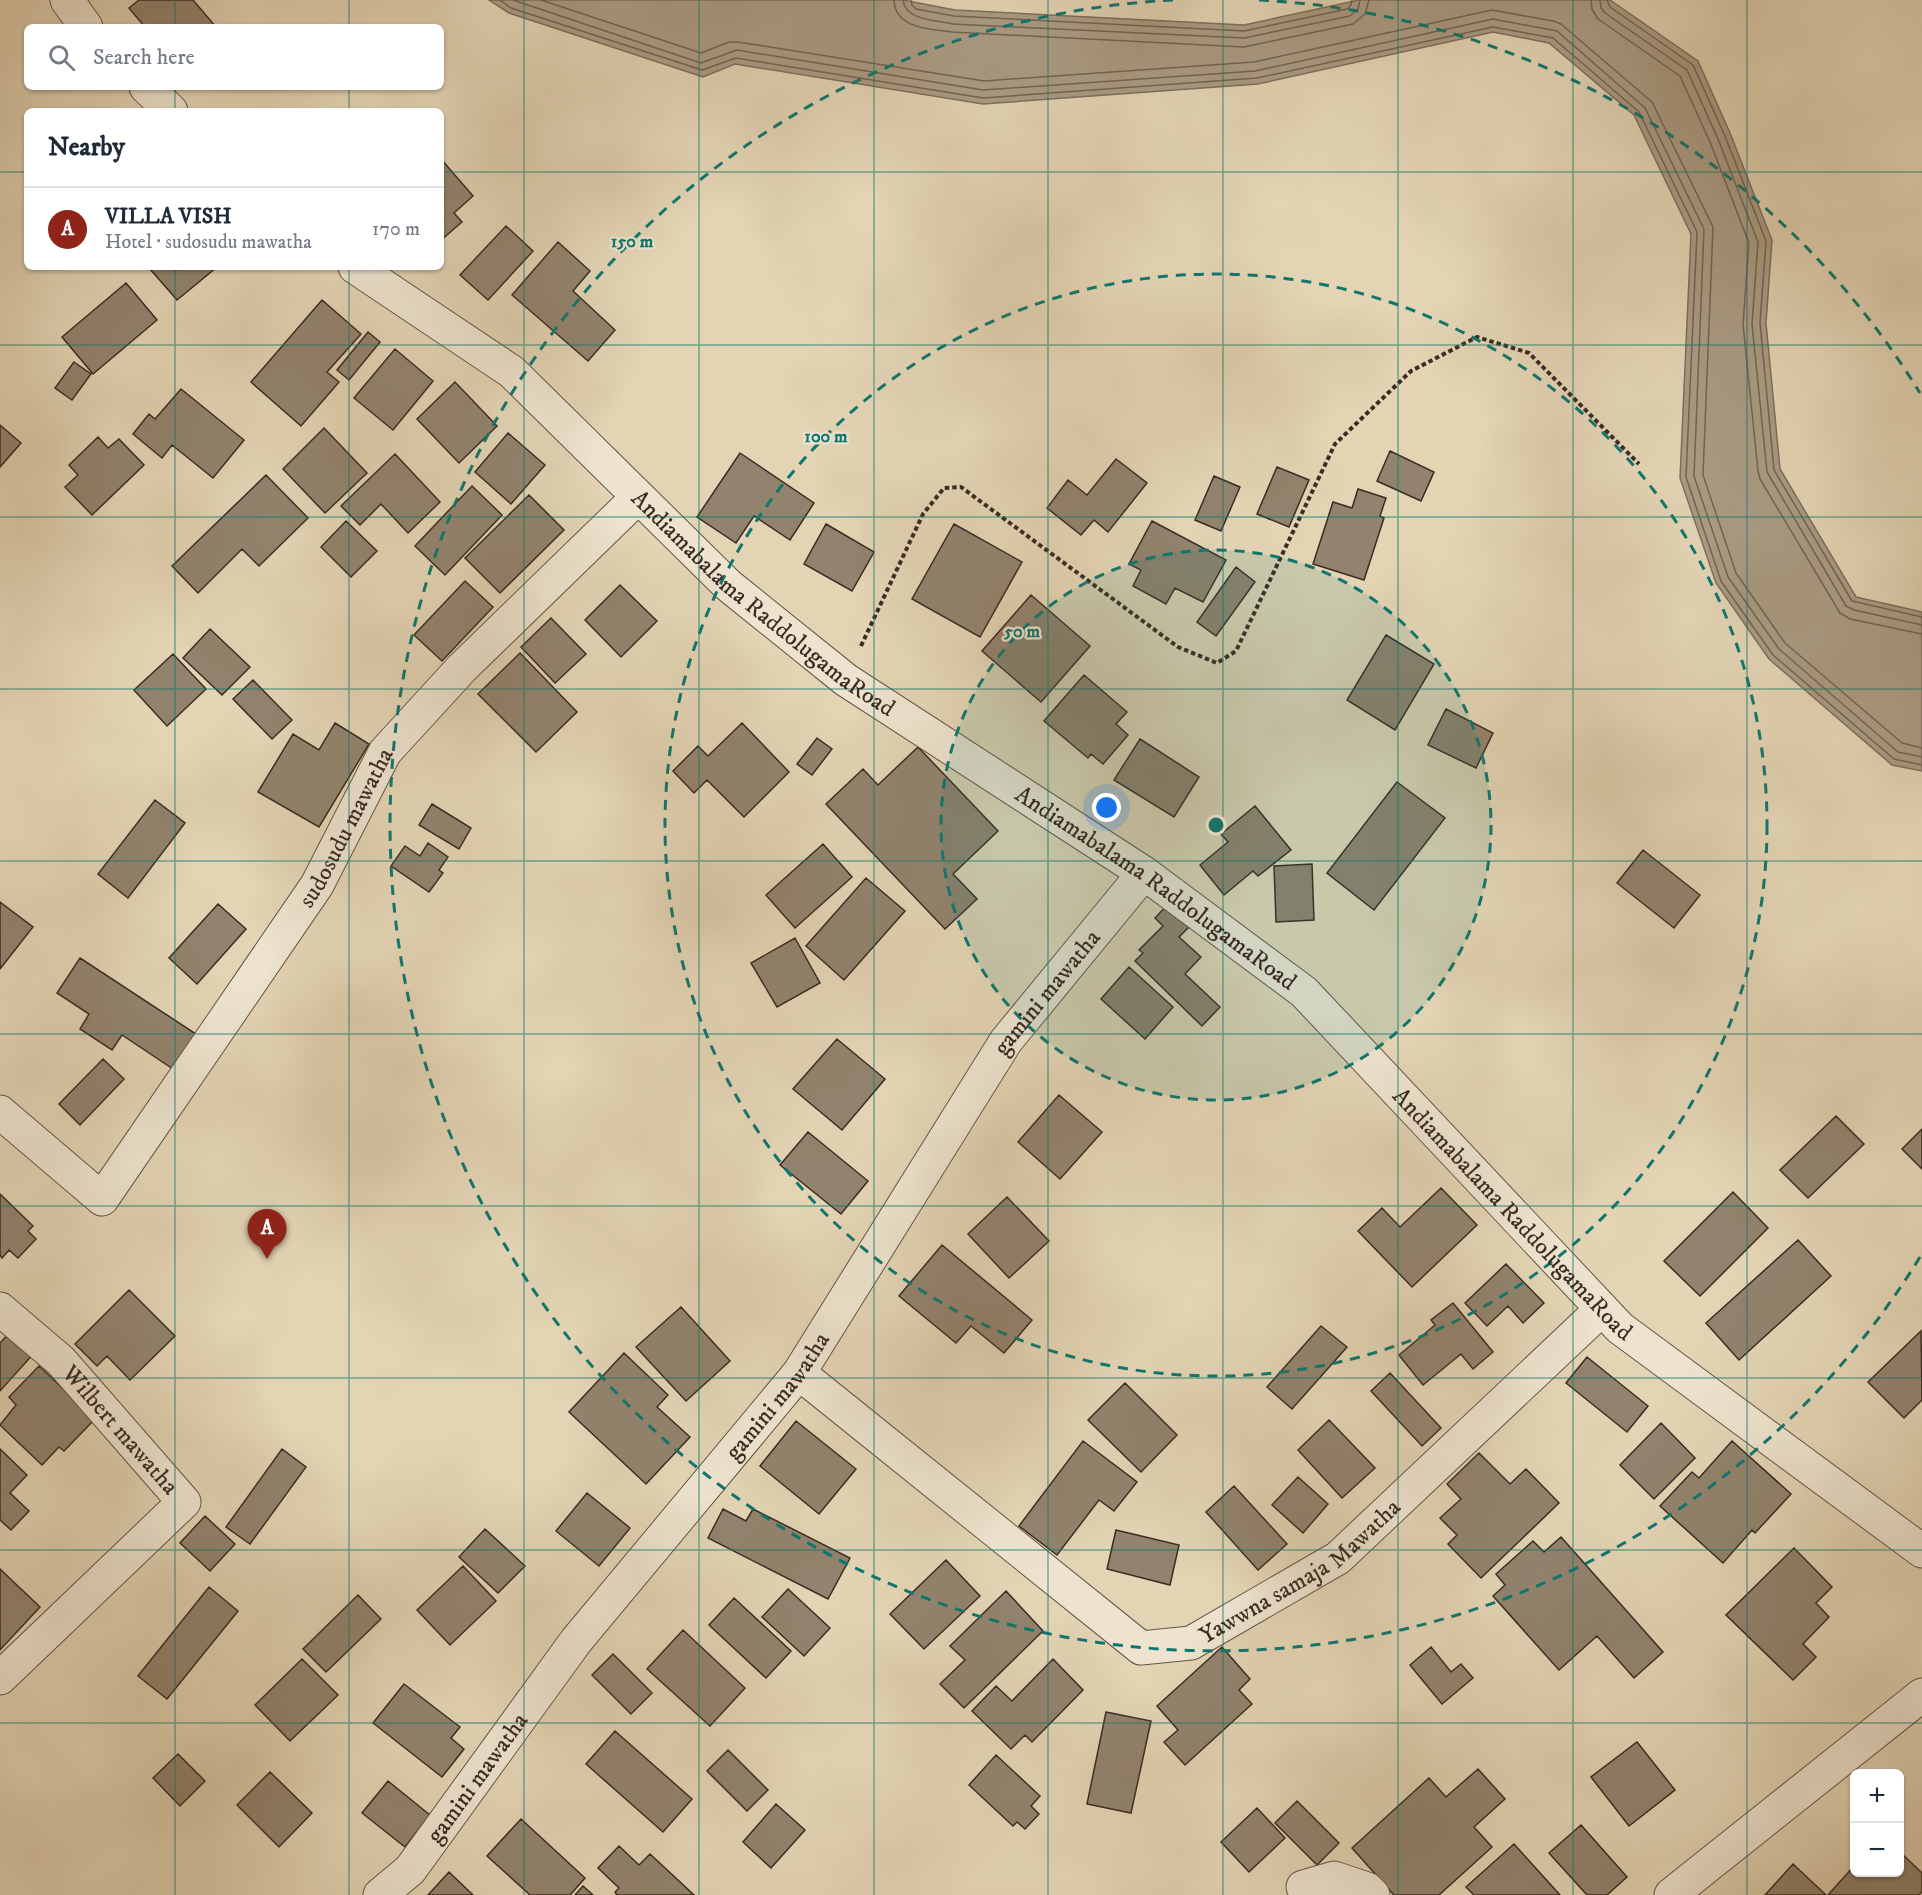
<!DOCTYPE html>
<html lang="en">
<head>
<meta charset="utf-8">
<style>
  :root { --surface:#fff; --page:#f6f6f7; --text:#1f2937; --muted:#747a83; --line:#e0e1e3; --accent:#8f2418 }
  body { margin:0; font-family:"IM FELL DW Pica",serif; background:var(--page); color:var(--text) }
  .controls { position:absolute; right:18px; bottom:18px; display:grid; overflow:hidden; border-radius:9px; box-shadow:0 2px 4px #0004 }
  .controls button { width:54px; height:54px; display:grid; place-items:center; padding:0; border:0; border-bottom:2px solid var(--line); background:var(--surface); color:var(--text); font:30px sans-serif }
  .you { position:absolute; left:1107px; top:808px; width:21px; height:21px; margin:-15px; border:4px solid #fff; border-radius:50%; background:#1a73e8; box-shadow:0 0 0 9px #1a73e833 }
  .badge { display:grid; place-items:center; width:39px; height:39px; border-radius:50%; background:var(--accent); color:#fff; font-size:20px; font-weight:700 }
  .pin { position:absolute; translate:-50% -50px; filter:drop-shadow(0 2px 3px #0008) }
  .pin::after { content:''; position:absolute; top:32px; width:21px; height:18px; background:inherit; clip-path:polygon(0 0,100% 0,50% 100%) }
  .list { margin:0; padding:0; list-style:none }
  h2 { display:flex; justify-content:space-between; align-items:center; height:78px; margin:0; padding:0 24px; font-size:26px }
  h2 small { font-size:20px; font-weight:400; color:var(--muted) }
  .list li { display:grid; grid-template-columns:39px 1fr auto; gap:18px; align-items:center; box-sizing:border-box; height:84px; padding:0 24px; border-top:2px solid var(--line) }
  .list b { display:block; font-size:22px; white-space:nowrap }
  .list p { margin:0; font-size:20px; white-space:nowrap; color:var(--muted) }
  .list em { font-size:20px; font-style:normal; color:var(--muted) }
  .icon { flex:none; width:33px; height:33px; fill:none; stroke:currentColor; stroke-width:2; stroke-linecap:round; stroke-linejoin:round }
  .map { position:relative; flex:none; width:1922px; height:1895px; overflow:hidden }
  .search { position:absolute; background:var(--surface); box-shadow:0 2px 4px #0004; left:24px; top:24px; width:420px; height:66px; display:flex; align-items:center; gap:15px; box-sizing:border-box; padding:0 21px; border-radius:9px; color:var(--muted); font-size:22px }
  .panel { position:absolute; background:var(--surface); box-shadow:0 2px 4px #0004; left:24px; top:108px; width:420px; height:162px; border-radius:9px }
  .map>svg:first-child { display:block }
  .water { fill:#aa9b83; stroke:#7d6f5d; stroke-width:1.5 }
  .lines { fill:none; stroke-linecap:round; stroke-linejoin:round }
  .shore { stroke:#726453; stroke-width:1.5 }
  .building { fill:#92836e; stroke:#3a2c23; stroke-width:1.5 }
  .minor-casing { stroke:#645647; stroke-width:35 }
  .tertiary-casing { stroke:#645647; stroke-width:35 }
  .path { stroke:#3a2c23; stroke-width:4; stroke-dasharray:4.5 3; stroke-linecap:butt }
  .minor { stroke:#ede3ce; stroke-width:33 }
  .tertiary { stroke:#ede3ce; stroke-width:33 }
  .grid { fill:none; stroke:#0f766e; stroke-width:1.5; stroke-opacity:0.55 }
  .ring { fill:none; stroke:#0f766e; stroke-width:3; stroke-dasharray:10 8 }
  .labels { text-anchor:middle; stroke-width:4.5; stroke-linejoin:round; paint-order:stroke }
  .street-label { font-size:24px; fill:#3a2c23; stroke:#ede3ce }
  .centre { fill:#0f766e; stroke:#ede3ce; stroke-width:3 }
  .ring-label { font-size:18px; text-anchor:middle; font-weight:bold; fill:#0f766e; stroke:#ede3ce; stroke-width:4.5; stroke-linejoin:round; paint-order:stroke }
</style>
</head>
<body>
<div class="map">
<svg width="1922" height="1895" viewBox="0 0 1922 1895">
  <rect width="100%" height="100%" fill="#e3d4b4"/>
  <filter id="stains"><feTurbulence type="fractalNoise" baseFrequency=".00333" numOctaves="4"/><feColorMatrix values="0 0 0 0 .2 0 0 0 0 .09 0 0 0 0 .02 0 0 0 .5 -.17"/></filter>
  <radialGradient id="worn" r=".72"><stop offset=".6" stop-color="#630" stop-opacity="0"/><stop offset="1" stop-color="#630" stop-opacity=".3"/></radialGradient>
  <path class="water" d="M489,0H903L955,10L1244,25L1359,0H1610L1698,61L1730,133L1772,240L1766,323L1780,469L1856,597L1922,612V771L1892,765L1769,659L1716,583L1680,478L1691,234L1634,115L1549,43L1493,32L1258,84L983,104L735,64L703,77L509,13Z"/>
  <g class="lines">
    <path class="shore" d="M500,0L511,8L702,70L736,58L983,98L1257,78L1493,27L1553,38L1639,112L1697,232L1686,477L1721,581L1773,655L1894,759L1922,765
      M513,0L701,63L737,50L983,90L1255,71L1493,19L1557,31L1645,108L1704,229L1694,476L1728,577L1779,649L1898,752L1922,757
      M541,0L701,53L729,42H738L984,81L1254,62L1492,10L1553,21L1561,24L1652,102L1713,227L1703,475L1736,573L1785,643L1902,743L1922,748
      M894,0C895,29 930,29 952,32L1244,47L1353,24L1365,14L1369,0
      M903,0C905,21 937,20 953,24L1244,38L1350,16L1358,9L1360,0
      M911,0L912,5L916,9L954,16L1244,31L1347,9L1351,5L1352,0
      M1591,0L1592,9L1598,19L1680,76L1710,142L1749,243L1743,324L1758,471L1760,479L1840,613L1850,619L1922,634
      M1600,0L1601,8L1605,13L1687,70L1718,139L1758,242L1752,324L1767,472L1846,606L1854,610L1922,625
      M1607,0L1610,7L1693,65L1725,136L1766,241L1760,323L1774,470L1852,601L1922,617"/>
  </g>
  <path class="building" d="M139,0H193L216,27H145L129,8Z
    M441,159L473,196L454,213L462,222L441,240Z
    M506,226L533,251L488,300L460,275Z
    M558,242L590,271L573,291L615,330L588,361L512,295Z
    M152,267H217L177,300L150,269Z
    M126,283L157,320L93,374L62,337Z
    M322,300L361,334L327,372L339,382L301,426L251,382Z
    M368,332L380,342L349,380L337,370Z
    M395,349L433,381L393,430L354,398Z
    M74,362L91,374L72,400L55,388Z
    M455,382L497,426L459,463L417,419Z
    M181,389L244,440L213,478L172,445L162,458L133,434L149,414L155,419Z
    M0,425L21,443L0,467Z
    M324,428L367,473L325,513L283,469Z
    M508,433L545,465L511,504L475,472Z
    M98,437L108,448L119,439L144,465L92,515L65,487L78,475L69,465Z
    M1390,451L1434,472L1421,501L1377,481Z
    M740,453L814,503L790,540L754,516L736,543L697,517Z
    M395,454L440,502L408,533L381,504L360,525L341,506Z
    M1116,459L1147,483L1108,532L1094,520L1081,535L1047,508L1068,480L1087,495Z
    M1277,467L1309,480L1289,527L1257,514Z
    M266,475L308,518L259,566L242,549L198,593L172,566Z
    M1214,476L1240,487L1221,531L1195,520Z
    M472,486L502,515L445,575L415,546Z
    M1358,489L1386,498L1380,516L1384,518L1364,580L1313,564L1333,502L1352,508Z
    M529,495L564,530L500,593L465,558Z
    M346,521L377,551L351,577L321,547Z
    M1152,521L1226,560L1203,602L1175,588L1166,604L1133,586L1141,570L1129,564Z
    M826,524L874,552L852,591L804,564Z
    M954,524L1022,562L980,637L912,599Z
    M1236,567L1255,582L1216,636L1197,622Z
    M465,581L493,607L442,661L414,635Z
    M620,585L657,621L621,657L585,620Z
    M1031,595L1090,646L1041,702L982,651Z
    M551,618L586,654L555,683L521,647Z
    M210,629L250,667L222,695L183,658Z
    M1386,635L1434,664L1395,730L1347,700Z
    M520,653L577,712L536,752L478,694Z
    M173,654L206,689L167,726L134,690Z
    M1084,675L1127,712L1116,724L1128,735L1103,764L1091,754L1088,758L1044,721Z
    M253,680L292,720L272,739L233,699Z
    M1446,709L1493,733L1476,768L1428,745Z
    M335,723L369,744L319,827L258,792L293,734L319,750Z
    M742,723L789,772L744,817L707,780L694,793L673,771L698,746L708,756Z
    M817,738L832,749L812,775L797,764Z
    M1140,739L1199,777L1174,817L1114,780Z
    M918,747L998,831L953,874L977,899L945,929L826,804L863,769L878,785Z
    M1397,782L1445,818L1374,910L1327,873Z
    M155,800L185,823L128,898L98,874Z
    M432,804L471,828L459,849L419,825Z
    M1255,806L1291,850L1258,876L1253,871L1224,895L1200,865L1228,842L1221,834Z
    M428,843L448,857L439,870L443,873L429,892L391,866L405,846L420,856Z
    M823,844L852,877L795,928L766,895Z
    M1643,850L1700,895L1674,928L1617,883Z
    M1312,864L1314,920L1276,922L1274,866Z
    M866,878L905,911L844,980L806,946Z
    M0,902L33,927L0,969Z
    M1169,903L1191,925L1179,937L1201,957L1185,974L1220,1007L1202,1026L1135,961L1143,953L1139,950L1163,926L1155,918Z
    M218,904L246,929L197,984L169,958Z
    M795,938L820,983L777,1007L751,963Z
    M80,958L199,1036L176,1071L122,1035L112,1050L80,1029L89,1014L57,993Z
    M1129,967L1173,1007L1145,1039L1101,999Z
    M837,1039L885,1079L842,1130L793,1089Z
    M103,1059L124,1079L80,1125L59,1104Z
    M1059,1095L1102,1132L1060,1179L1018,1142Z
    M1836,1116L1864,1144L1808,1198L1780,1170Z
    M1922,1129V1169L1902,1149Z
    M808,1132L868,1181L841,1214L780,1165Z
    M1441,1188L1477,1225L1412,1287L1358,1231L1382,1208L1400,1227Z
    M1733,1192L1768,1228L1700,1296L1664,1261Z
    M0,1194L33,1226L28,1231L36,1239L18,1258L9,1250L2,1258L0,1255Z
    M1007,1197L1049,1241L1009,1278L968,1234Z
    M1798,1240L1831,1276L1739,1360L1706,1323Z
    M942,1245L1032,1320L1004,1353L971,1326L956,1343L899,1296Z
    M1506,1264L1544,1303L1523,1323L1508,1306L1487,1326L1465,1303Z
    M129,1290L175,1336L130,1380L107,1356L97,1366L75,1344Z
    M1453,1303L1493,1352L1473,1369L1461,1354L1423,1385L1399,1355L1435,1325L1431,1320Z
    M681,1307L730,1361L686,1401L636,1347Z
    M1321,1326L1347,1347L1292,1409L1267,1387Z
    M11,1331L35,1352L0,1391V1343Z
    M1921,1331L1922,1400L1904,1418L1868,1382Z
    M624,1353L668,1395L657,1407L690,1437L646,1484L569,1412Z
    M1587,1357L1648,1406L1627,1432L1566,1383Z
    M39,1366L95,1419L64,1451L59,1447L42,1465L0,1425L16,1405L9,1397Z
    M1390,1373L1441,1428L1422,1446L1371,1391Z
    M1125,1383L1177,1435L1141,1472L1088,1420Z
    M1329,1420L1375,1468L1342,1498L1298,1450Z
    M796,1421L856,1469L819,1514L760,1466Z
    M1661,1423L1695,1458L1654,1499L1620,1465Z
    M1083,1441L1137,1482L1114,1511L1099,1500L1057,1555L1019,1526Z
    M1732,1441L1791,1494L1755,1533L1752,1530L1723,1563L1660,1506L1692,1472L1699,1478Z
    M0,1449L27,1475L10,1493L29,1511L11,1530L0,1520Z
    M282,1449L306,1467L250,1544L226,1527Z
    M1479,1453L1510,1484L1526,1469L1559,1503L1481,1578L1448,1544L1457,1535L1440,1518L1461,1499L1447,1484Z
    M1298,1477L1328,1504L1303,1533L1272,1505Z
    M1234,1486L1287,1544L1258,1570L1206,1512Z
    M587,1493L630,1528L599,1566L556,1531Z
    M723,1509L746,1521L753,1509L850,1558L828,1599L708,1538Z
    M205,1516L235,1544L210,1571L180,1543Z
    M485,1529L525,1566L498,1593L459,1557Z
    M1116,1530L1179,1545L1170,1585L1107,1569Z
    M1561,1537L1663,1652L1634,1678L1597,1636L1559,1670L1493,1596L1505,1585L1496,1574L1533,1541L1544,1552Z
    M1794,1548L1832,1587L1816,1603L1829,1617L1803,1644L1816,1657L1793,1680L1726,1615Z
    M946,1560L980,1596L924,1649L890,1614Z
    M463,1566L496,1601L450,1645L417,1610Z
    M0,1569L40,1607L0,1650Z
    M209,1587L238,1611L167,1699L138,1676Z
    M788,1589L830,1628L804,1656L762,1617Z
    M1006,1591L1043,1631L964,1708L940,1684L965,1660L950,1646Z
    M358,1595L381,1619L326,1672L303,1649Z
    M734,1598L791,1651L766,1678L709,1625Z
    M683,1630L745,1688L710,1726L647,1669Z
    M1222,1647L1250,1679L1239,1690L1252,1704L1185,1765L1164,1742L1178,1730L1157,1706Z
    M1431,1647L1451,1672L1461,1664L1473,1678L1442,1704L1410,1665Z
    M613,1654L652,1693L631,1714L592,1675Z
    M302,1659L338,1695L290,1741L255,1705Z
    M1053,1659L1083,1690L1032,1742L1025,1735L1011,1749L972,1711L996,1686L1012,1701Z
    M404,1684L460,1727L451,1738L464,1749L442,1777L373,1723Z
    M1106,1712L1151,1721L1131,1813L1087,1804Z
    M615,1731L692,1799L663,1832L586,1764Z
    M1637,1742L1675,1790L1629,1826L1591,1777Z
    M728,1750L768,1790L747,1811L707,1771Z
    M178,1754L205,1781L180,1806L153,1778Z
    M996,1755L1040,1796L1031,1806L1039,1814L1025,1829L1017,1822L1013,1826L969,1785Z
    M1478,1769L1505,1799L1474,1827L1492,1847L1439,1895H1394L1352,1848L1429,1778L1446,1797Z
    M270,1772L312,1813L279,1847L237,1805Z
    M388,1781L430,1815L405,1847L362,1813Z
    M1297,1801L1339,1843L1317,1865L1275,1823Z
    M776,1804L805,1830L771,1868L743,1842Z
    M1257,1808L1285,1838L1249,1872L1221,1842Z
    M521,1819L585,1878L570,1895H530L487,1856Z
    M1581,1825L1627,1877L1607,1895H1587L1549,1853Z
    M1514,1844L1560,1895H1474L1466,1887Z
    M619,1846L639,1865L650,1854L694,1895H617L615,1892L619,1888L598,1868Z
    M1900,1852L1922,1873V1892L1919,1895H1828L1854,1866V1872H1900Z
    M1793,1864L1826,1895H1765Z
    M449,1872L473,1895H428Z
    M583,1886L593,1895H575Z"/>
  <g class="lines">
    <g class="minor-casing">
      <g id="minor">
        <path id="s1" d="M0,1112L102,1199L317,885L385,752L462,668L638,497"/>
        <path id="s2" d="M0,1309L61,1361L184,1502L0,1678"/>
        <path id="s3" d="M799,1373L1141,1648L1191,1643L1338,1558L1602,1309"/>
        <path d="M1303,1887L1334,1878L1367,1889L1373,1895"/>
        <path id="s4" d="M380,1895L410,1870L576,1641L799,1373L1006,1041L1144,873"/>
        <path d="M1671,1895L1922,1695"/>
      </g>
    </g>
    <g class="tertiary-casing">
      <g id="tertiary">
        <path d="M67,0L86,27"/>
        <path d="M146,87L171,111"/>
        <path id="s5" d="M355,267L512,372L728,585L846,680L1144,873L1304,992L1620,1328L1922,1551"/>
      </g>
    </g>
    <path class="path" d="M861,646L923,514L944,488L961,487L1178,647L1217,663L1236,651L1335,444L1411,371L1477,337L1529,353L1639,464"/>
    <use href="#minor" class="minor"/>
    <use href="#tertiary" class="tertiary"/>
  </g>
  <path class="grid" d="M175,0V27M349,0V27M524,0V1895M699,0V1895M874,0V1895M1048,0V1895M1223,0V1895M1398,0V1895M1573,0V1895M1747,0V1895M175,87V111M349,87V111M0,172H27M441,172H1922M175,267V1895M349,267V1895M0,345H1922M0,517H1922M0,689H1922M0,861H1922M0,1034H1922M0,1206H1922M0,1378H1922M0,1550H1922M0,1723H1922"/>
  <circle cx="1216" cy="825" r="275" fill="#0f766e" fill-opacity=".12"/>
  <g class="ring">
    <circle cx="1216" cy="825" r="275"/>
    <circle cx="1216" cy="825" r="551"/>
    <path d="M1920 1257A826 826 0 1 1 1173 0M1259 0A826 826 0 0 1 1920 393"/>
  </g>
  <g class="labels">
    <g class="street-label">
      <text dy="8" stroke="none"><textPath href="#s5" startOffset="531">Andiamabalama RaddolugamaRoad</textPath></text>
      <text dy="8" stroke="none"><textPath href="#s1" startOffset="579">sudosudu mawatha</textPath></text>
      <text dy="8" stroke="none"><textPath href="#s5" startOffset="1017">Andiamabalama RaddolugamaRoad</textPath></text>
      <text dy="8" stroke="none"><textPath href="#s4" startOffset="1125">gamini mawatha</textPath></text>
      <text dy="8" stroke="none"><textPath href="#s5" startOffset="1503">Andiamabalama RaddolugamaRoad</textPath></text>
      <text dy="8" stroke="none"><textPath href="#s4" startOffset="639">gamini mawatha</textPath></text>
      <text dy="8" stroke="none"><textPath href="#s2" startOffset="171">Wilbert mawatha</textPath></text>
      <text dy="8" stroke="none"><textPath href="#s3" startOffset="620">Yawwna samaja Mawatha</textPath></text>
      <text dy="8" stroke="none"><textPath href="#s4" startOffset="153">gamini mawatha</textPath></text>
    </g>
  </g>
  <circle cx="1216" cy="825" r="9" class="centre"/>
  <g class="ring-label">
    <text x="632" y="247">150 m</text>
    <text x="826" y="442">100 m</text>
    <text x="1022" y="637">50 m</text>
  </g>
  <rect width="100%" height="100%" filter="url(#stains)"/>
  <rect width="100%" height="100%" fill="url(#worn)"/>
</svg>
<div class="controls">
<button>+</button>
<button>−</button>
</div>
<div class="you"></div>
<div class="pin badge" style="left:267px;top:1259px">A</div>
<div class="search"><svg class="icon" aria-label="search" viewBox="0 0 24 24"><circle cx="10" cy="10" r="6"/><path d="M15 15l6 6"/></svg>Search here</div>
<section class="panel">
<h2>Nearby<small></small></h2>
<ul class="list">
<li><span class="badge">A</span><div><b>VILLA VISH</b><p>Hotel · sudosudu mawatha</p></div><em>170 m</em></li>
</ul>
</section>
</div>
</body>
</html>
